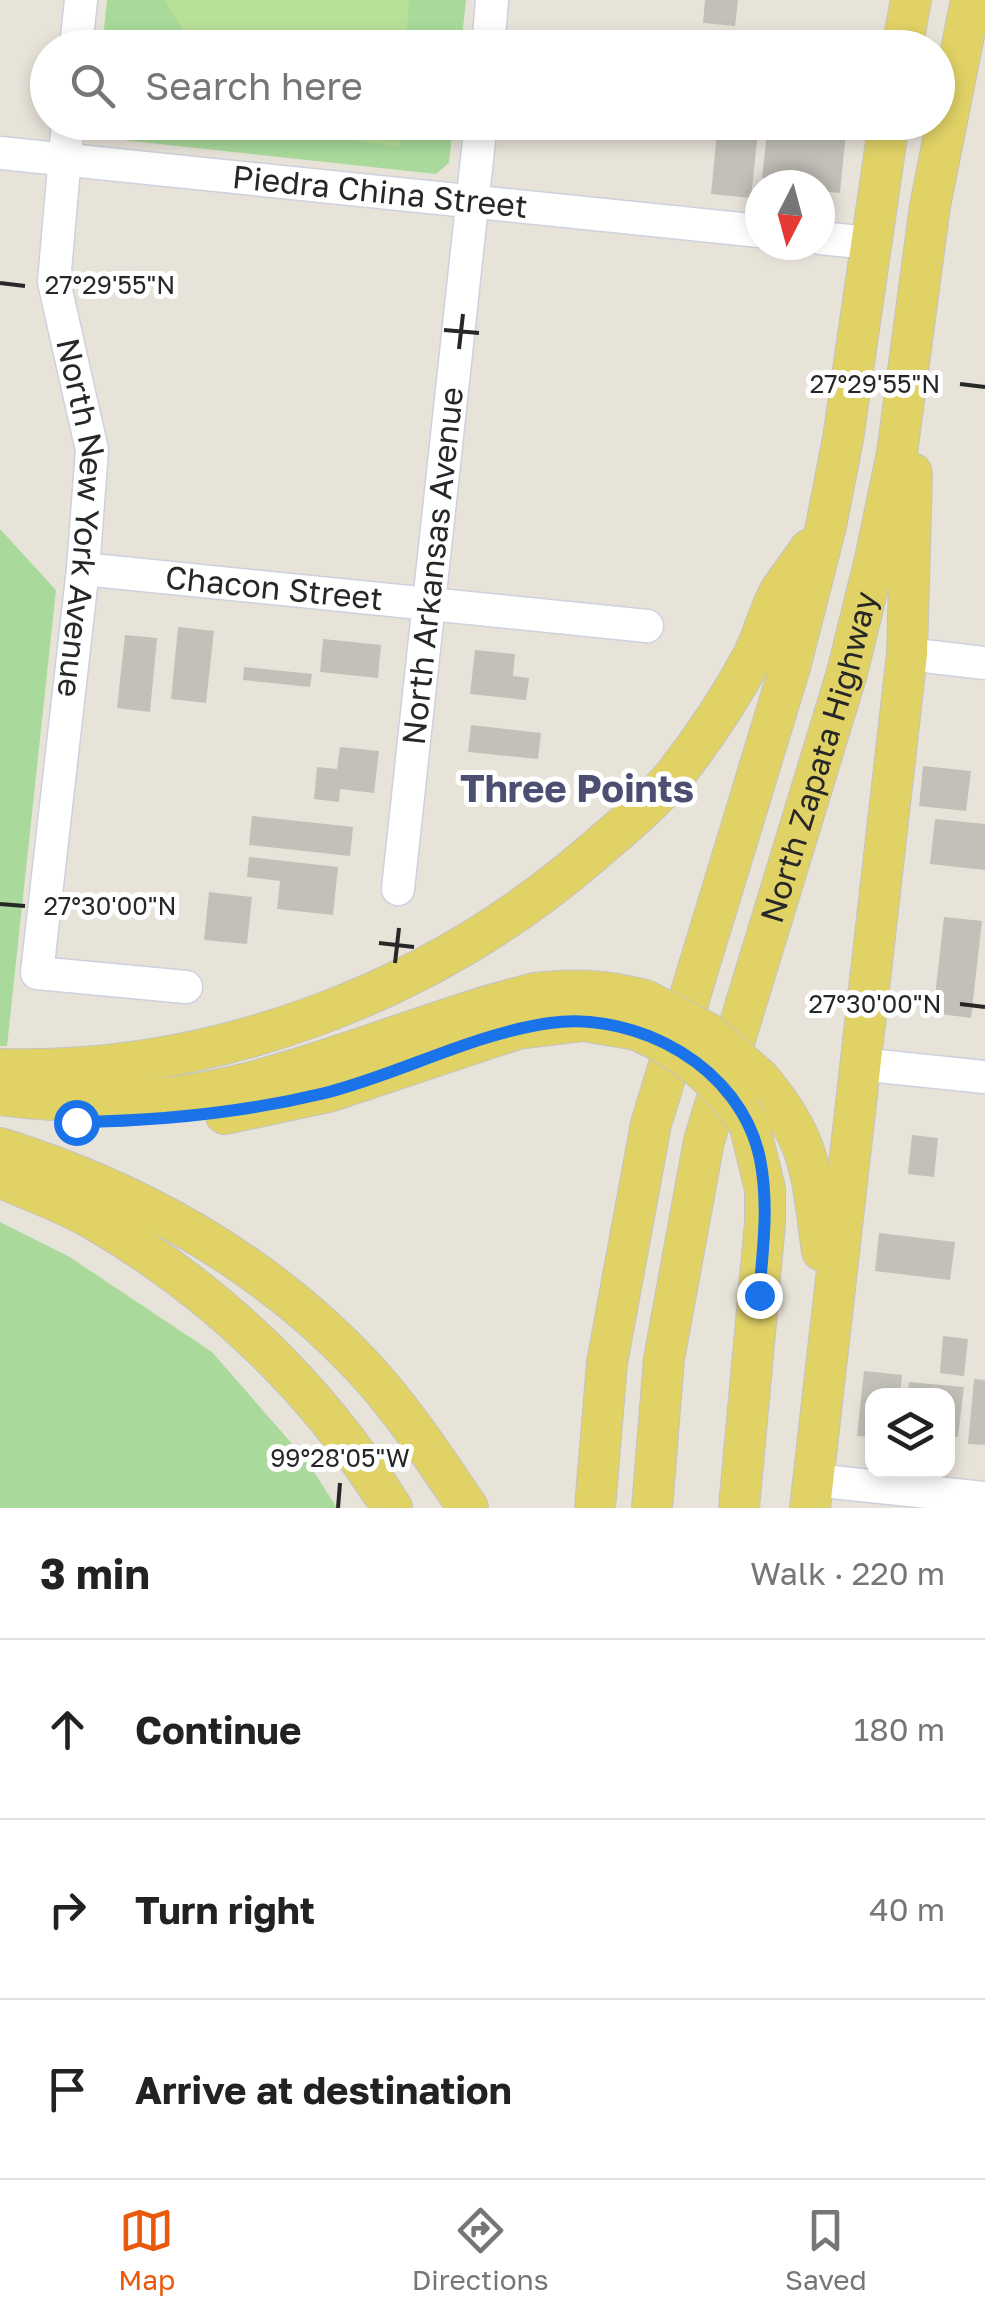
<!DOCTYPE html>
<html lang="en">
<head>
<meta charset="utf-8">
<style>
  :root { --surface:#fff; --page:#f6f6f6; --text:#222; --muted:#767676; --line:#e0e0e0; --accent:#ea580c }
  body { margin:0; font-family:"Golos Text",sans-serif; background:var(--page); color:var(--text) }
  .controls { position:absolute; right:30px; bottom:30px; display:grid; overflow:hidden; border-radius:20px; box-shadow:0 5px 15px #0003 }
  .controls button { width:90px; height:90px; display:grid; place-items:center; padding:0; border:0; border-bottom:2px solid var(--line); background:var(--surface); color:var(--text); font:50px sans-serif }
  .compass { position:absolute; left:745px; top:170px; width:90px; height:90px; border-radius:50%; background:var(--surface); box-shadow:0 5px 15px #0003; rotate:186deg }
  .stop { position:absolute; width:30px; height:30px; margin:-22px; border:8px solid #1a73e8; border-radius:50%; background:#fff }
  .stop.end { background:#1a73e8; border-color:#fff; box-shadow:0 2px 10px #0008 }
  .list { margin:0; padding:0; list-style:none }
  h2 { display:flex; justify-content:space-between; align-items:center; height:130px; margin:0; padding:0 40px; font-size:42px }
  h2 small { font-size:32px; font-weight:400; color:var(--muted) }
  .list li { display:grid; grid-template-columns:65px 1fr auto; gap:30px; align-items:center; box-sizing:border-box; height:180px; padding:0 40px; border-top:2px solid var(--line) }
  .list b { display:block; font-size:38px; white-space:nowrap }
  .list em { font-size:32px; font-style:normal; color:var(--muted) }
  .icon { flex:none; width:55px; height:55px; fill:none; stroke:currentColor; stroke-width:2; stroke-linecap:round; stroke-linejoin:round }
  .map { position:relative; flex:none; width:985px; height:1508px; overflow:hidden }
  .search { position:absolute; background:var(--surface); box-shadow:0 5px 15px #0003; left:30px; right:30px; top:30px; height:110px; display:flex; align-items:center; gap:25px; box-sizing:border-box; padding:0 35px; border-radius:55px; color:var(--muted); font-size:38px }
  .sheet { height:670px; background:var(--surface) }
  nav { display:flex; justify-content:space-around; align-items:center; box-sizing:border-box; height:140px; border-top:2px solid var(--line); background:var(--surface); font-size:28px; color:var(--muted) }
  nav a { display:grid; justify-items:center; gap:5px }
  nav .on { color:var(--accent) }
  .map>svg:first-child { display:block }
  .green { fill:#a9da9b }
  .pitch { fill:#b9e097 }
  .building { fill:#c3c0b9 }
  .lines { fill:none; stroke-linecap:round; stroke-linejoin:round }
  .minor-casing { stroke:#cfd0de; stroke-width:35 }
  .major-casing { stroke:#c3c3c3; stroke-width:42 }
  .minor { stroke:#fff; stroke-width:32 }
  .major { stroke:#e1d266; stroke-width:40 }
  .major-bridge-casing { stroke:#c3c3c3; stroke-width:42; stroke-linecap:butt }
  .major-bridge { stroke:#e1d266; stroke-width:40 }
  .route { stroke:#1a73e8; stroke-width:12 }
  .ticks { fill:none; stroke:#272727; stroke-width:4 }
  .labels { text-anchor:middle; stroke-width:10; stroke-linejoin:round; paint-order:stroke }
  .street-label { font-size:32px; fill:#272727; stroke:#fff }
  .quarter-label { font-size:38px; font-weight:bold; fill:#4c4f72; stroke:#fff }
  .ticks-label { font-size:25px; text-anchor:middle; fill:#272727; stroke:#fff; stroke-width:10; stroke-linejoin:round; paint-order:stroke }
</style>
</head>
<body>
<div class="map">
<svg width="985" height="1508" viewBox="0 0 985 1508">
  <rect width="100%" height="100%" fill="#e8e3d9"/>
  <path class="green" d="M107,0H466L461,47L102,48Z
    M94,122L453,123L449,163L436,174L104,138Z
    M0,529L56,590L7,1046H0Z
    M0,1222L68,1256L212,1352L307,1461L337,1508H0Z"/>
  <path class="pitch" d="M165,0H409L406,47H193Z
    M290,123H401L399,147L323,135Z"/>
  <path class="building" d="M705,0H738L735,26L703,23Z
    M712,38L757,43V48H711Z
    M718,122H759L751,198L711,194Z
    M768,122H847L840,193L820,191V185H784L785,180L762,178Z
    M178,627L214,631L206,703L171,699Z
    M125,635L157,638L150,712L117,708Z
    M323,639L381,645L378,678L320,672Z
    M475,650L515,654L513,676L529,678L526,700L470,694Z
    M244,667L312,674L310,687L243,680Z
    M471,725L541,733L538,759L468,752Z
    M340,747L379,751L374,793L340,789L339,802L314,799L317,767L337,769Z
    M923,766L971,771L966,811L919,806Z
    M252,816L353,827L350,856L249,845Z
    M935,819L985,824V870L930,864Z
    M249,857L338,867L333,915L277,909L280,881L247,877Z
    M209,892L252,897L247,944L204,940Z
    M944,917L982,921L971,1018L933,1013Z
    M912,1135L938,1138L934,1177L908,1174Z
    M879,1233L955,1242L950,1280L875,1271Z
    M943,1336L968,1339L964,1376L940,1373Z
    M864,1371L902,1375L900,1396H872V1437L857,1436Z
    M974,1379L985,1380V1445L968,1444Z
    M909,1382L964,1387L958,1437L948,1436V1396H907Z"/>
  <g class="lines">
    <g class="minor-casing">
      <g id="minor">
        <path d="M76,48L81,0"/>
        <path d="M488,48L492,0"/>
        <path id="s1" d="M68,122L54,282L92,450L83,569L37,973L186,987"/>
        <path id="s2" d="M0,153L760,231"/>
        <path d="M820,238L869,243"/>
        <path id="s3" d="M83,569L647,626"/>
        <path d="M907,654L985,663"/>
        <path id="s4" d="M398,889L481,122"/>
        <path d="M859,1064L985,1077"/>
        <path d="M813,1480L985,1498"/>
      </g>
    </g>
    <g class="major-casing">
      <g id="major">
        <path d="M902,48L911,0"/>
        <path d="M0,1069C214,1075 430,993 591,854C619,830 651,804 674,776C704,738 730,699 753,656C763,636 768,613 779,593C788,578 800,564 810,549"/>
        <path d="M760,1079C813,1142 811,1173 822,1251"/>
        <path d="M0,1095C84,1106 169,1103 251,1082C347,1057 439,1017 535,993C575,988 607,990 645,1000"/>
        <path d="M225,1114L328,1092L517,1029L584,1021L637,1030"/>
        <path d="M0,1148C136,1190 265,1262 363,1367C403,1410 435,1459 468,1508"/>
        <path d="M0,1177C30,1191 63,1202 91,1218C214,1289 317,1387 392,1508"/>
        <path d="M595,1508L607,1363L651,1124L790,667L826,526L843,439L889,122"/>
        <path id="s5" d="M652,1508L664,1359L704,1141L847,673L875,559L897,453L930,206L971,0"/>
        <path d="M739,1508L765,1223V1189L749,1123"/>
        <path d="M810,1508L907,654L912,473"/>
      </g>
    </g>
    <use href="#minor" class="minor"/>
    <use href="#major" class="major"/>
    <g class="major-bridge-casing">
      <path id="major-bridge" d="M645,1000L708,1033L760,1079
        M637,1030C689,1053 716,1078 749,1123"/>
    </g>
    <use href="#major-bridge" class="major-bridge"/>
  </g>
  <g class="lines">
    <path class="route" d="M76,1122C161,1121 242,1113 325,1093C400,1074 472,1034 550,1023C638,1011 741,1067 760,1159C769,1204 763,1249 759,1295"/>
  </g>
  <path class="ticks" d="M0,283L25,286M444,330L479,333M459,349L463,314M960,384L985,387M0,904L25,906M379,943L414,947M395,963L399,928M960,1004L985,1007M338,1508L340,1483"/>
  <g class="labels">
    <g class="street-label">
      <text dy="11" stroke="none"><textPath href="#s2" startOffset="382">Piedra China Street</textPath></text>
      <text dy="11" stroke="none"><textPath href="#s1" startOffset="400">North New York Avenue</textPath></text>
      <text dy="11" stroke="none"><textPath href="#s4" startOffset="325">North Arkansas Avenue</textPath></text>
      <text dy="11" stroke="none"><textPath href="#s3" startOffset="192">Chacon Street</textPath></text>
      <text dy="11" stroke="none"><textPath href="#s5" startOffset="772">North Zapata Highway</textPath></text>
    </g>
    <g class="quarter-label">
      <text x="577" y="802">Three Points</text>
    </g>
  </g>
  <g class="ticks-label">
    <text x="110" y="294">27°29'55"N</text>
    <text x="875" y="393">27°29'55"N</text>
    <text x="110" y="915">27°30'00"N</text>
    <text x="875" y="1013">27°30'00"N</text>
    <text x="340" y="1467">99°28'05"W</text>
  </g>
</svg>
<div class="controls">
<button><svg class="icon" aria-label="layers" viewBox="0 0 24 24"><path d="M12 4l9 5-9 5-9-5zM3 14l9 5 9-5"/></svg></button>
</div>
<svg class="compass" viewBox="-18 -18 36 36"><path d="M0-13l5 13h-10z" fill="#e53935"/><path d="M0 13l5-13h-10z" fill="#767676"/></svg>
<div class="stop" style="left:76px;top:1122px"></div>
<div class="stop end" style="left:759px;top:1295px"></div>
<div class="search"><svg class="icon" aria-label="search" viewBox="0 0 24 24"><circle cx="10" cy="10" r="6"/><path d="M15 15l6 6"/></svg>Search here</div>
</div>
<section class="sheet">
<h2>3 min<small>Walk · 220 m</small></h2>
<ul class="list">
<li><svg class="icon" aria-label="ahead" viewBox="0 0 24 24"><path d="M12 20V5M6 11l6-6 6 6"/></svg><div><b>Continue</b></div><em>180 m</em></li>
<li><svg class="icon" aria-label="right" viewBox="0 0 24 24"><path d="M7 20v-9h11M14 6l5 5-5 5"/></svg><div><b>Turn right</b></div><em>40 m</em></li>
<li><svg class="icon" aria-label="arrive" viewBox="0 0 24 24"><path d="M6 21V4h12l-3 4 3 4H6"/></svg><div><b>Arrive at destination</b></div></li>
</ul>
</section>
<nav>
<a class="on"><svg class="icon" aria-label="map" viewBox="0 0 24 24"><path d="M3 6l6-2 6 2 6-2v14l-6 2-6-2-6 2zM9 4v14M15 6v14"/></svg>Map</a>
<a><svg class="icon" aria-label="directions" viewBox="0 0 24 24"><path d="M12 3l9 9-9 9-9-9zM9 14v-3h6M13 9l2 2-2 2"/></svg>Directions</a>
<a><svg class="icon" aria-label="saved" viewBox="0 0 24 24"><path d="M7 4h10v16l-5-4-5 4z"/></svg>Saved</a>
</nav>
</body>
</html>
